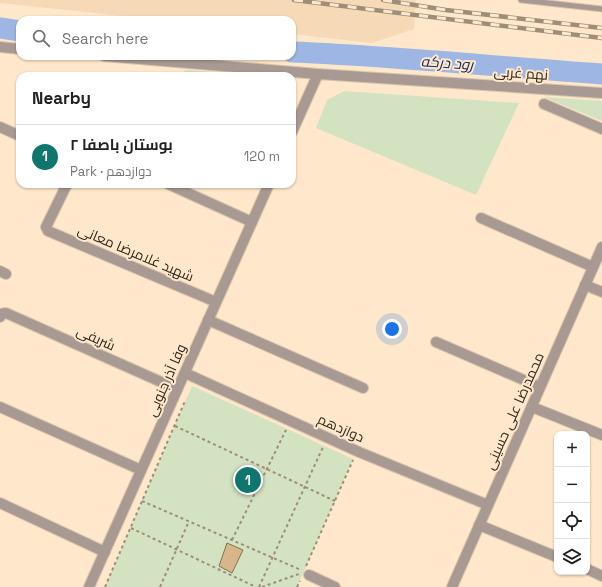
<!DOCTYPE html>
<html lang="en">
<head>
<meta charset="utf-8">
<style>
  :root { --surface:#fff; --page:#f2f2f2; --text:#202124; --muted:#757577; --line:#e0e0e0; --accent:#0f766e }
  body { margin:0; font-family:"Space Grotesk",Cairo,sans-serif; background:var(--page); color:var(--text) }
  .controls { position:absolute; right:12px; bottom:12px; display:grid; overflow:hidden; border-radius:8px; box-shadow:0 1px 3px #0004 }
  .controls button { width:36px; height:36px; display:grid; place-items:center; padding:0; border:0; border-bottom:1px solid var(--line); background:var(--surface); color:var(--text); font:20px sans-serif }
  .you { position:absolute; left:392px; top:329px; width:14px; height:14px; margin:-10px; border:3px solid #fff; border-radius:50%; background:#1a73e8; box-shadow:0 0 0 6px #1a73e833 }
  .badge { display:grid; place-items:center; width:26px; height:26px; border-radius:50%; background:var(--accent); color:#fff; font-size:13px; font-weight:700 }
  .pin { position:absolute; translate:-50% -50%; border:2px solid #fff; box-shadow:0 1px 4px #0006 }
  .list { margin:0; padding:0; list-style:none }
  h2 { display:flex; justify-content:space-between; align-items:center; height:52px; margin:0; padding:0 16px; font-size:17px }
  h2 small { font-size:13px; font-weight:400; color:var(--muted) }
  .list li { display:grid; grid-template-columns:26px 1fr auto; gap:12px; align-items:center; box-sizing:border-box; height:64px; padding:0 16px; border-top:1px solid var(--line) }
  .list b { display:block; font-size:15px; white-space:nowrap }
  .list p { margin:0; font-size:13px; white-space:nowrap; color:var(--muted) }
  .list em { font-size:13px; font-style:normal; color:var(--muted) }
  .icon { flex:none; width:22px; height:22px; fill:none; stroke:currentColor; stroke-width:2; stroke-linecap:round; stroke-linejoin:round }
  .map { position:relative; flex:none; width:602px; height:587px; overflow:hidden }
  .search { position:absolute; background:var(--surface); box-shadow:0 1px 3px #0004; left:16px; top:16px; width:280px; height:44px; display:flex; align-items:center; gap:10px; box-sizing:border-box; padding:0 14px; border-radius:12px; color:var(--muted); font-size:15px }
  .panel { position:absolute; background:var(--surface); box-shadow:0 1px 3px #0004; left:16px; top:72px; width:280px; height:116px; border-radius:12px }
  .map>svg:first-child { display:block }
  .built { fill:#f6dab8 }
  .green { fill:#d3e2c0 }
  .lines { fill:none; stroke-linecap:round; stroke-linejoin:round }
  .river { stroke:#9eb6e3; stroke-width:21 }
  .building { fill:#d8b68a; stroke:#847057 }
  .service-casing { stroke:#d9c5ab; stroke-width:7 }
  .minor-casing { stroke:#d9c5ab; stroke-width:12 }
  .tertiary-casing { stroke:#d9c5ab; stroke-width:12 }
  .path { stroke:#9e8e79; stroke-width:2; stroke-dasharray:3 3; stroke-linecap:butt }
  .service { stroke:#a99993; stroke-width:5 }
  .minor { stroke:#a99993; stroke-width:10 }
  .tertiary { stroke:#a99993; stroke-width:10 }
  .rail-casing { stroke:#9e8e79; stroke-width:4.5 }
  .rail { stroke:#fee7ca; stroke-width:3; stroke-dasharray:9; stroke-linecap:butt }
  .labels { text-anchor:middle; stroke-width:4; stroke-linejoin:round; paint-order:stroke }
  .street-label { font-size:14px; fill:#30281d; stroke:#fee7ca }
  .water-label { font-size:15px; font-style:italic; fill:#152e64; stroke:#fee7ca }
</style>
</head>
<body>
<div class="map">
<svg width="602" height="587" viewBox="0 0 602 587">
  <rect width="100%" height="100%" fill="#fee7ca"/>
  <path class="built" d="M0,0H416L414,29L372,43L292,34V20H161L0,3Z"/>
  <path class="green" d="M185,70L269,76H183Z
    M344,91L519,103L476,195L316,128L327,100Z
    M544,97L602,101V121Z
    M192,386L353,459L297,587H105Z"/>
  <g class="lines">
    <path class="river" d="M0,28L20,31
      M292,52C395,56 499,67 602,74"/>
  </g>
  <path class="building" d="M227,543L243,550L232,573L219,566Z"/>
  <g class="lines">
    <g class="service-casing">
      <path id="service" d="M521,0L602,9"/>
    </g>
    <g class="minor-casing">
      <path id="minor" d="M544,104L602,129
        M0,127L20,136
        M67,184L46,227L48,231L216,302
        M168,184L252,222
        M481,218L593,267
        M0,271L6,274
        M585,285L602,292
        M0,317L1,314L6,313L177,389
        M208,320L363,388
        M436,342L540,387
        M185,373L359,452L488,505
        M0,407L141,470
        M532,407L602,435
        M0,503L105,552
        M479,525L557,557
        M587,569L602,576
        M309,575L335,587"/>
    </g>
    <g class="tertiary-casing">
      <path id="tertiary" d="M0,47L20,49
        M104,56L318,74L602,93
        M292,132L318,74
        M89,587L269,184
        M452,587L602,247"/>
    </g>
    <path class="path" d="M175,426L335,501
      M142,501L301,570
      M131,528L256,587
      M232,540L286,430
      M306,566L353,460
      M105,587L185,401
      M160,587L189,521
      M259,587L323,447
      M262,587L299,574
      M297,587L300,581"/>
    <use href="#service" class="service"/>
    <use href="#minor" class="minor"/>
    <use href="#tertiary" class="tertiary"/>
    <g class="rail-casing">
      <path id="rail" d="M294,0L602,38
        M383,0L446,10L602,28"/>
    </g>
    <use href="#rail" class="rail"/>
  </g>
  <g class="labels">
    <g class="street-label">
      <text transform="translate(521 73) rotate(4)" y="5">نهم غربی</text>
      <text transform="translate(136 253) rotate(23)" y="5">شهید غلامرضا معانی</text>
      <text transform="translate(96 338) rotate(24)" y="5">شریفی</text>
      <text transform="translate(166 380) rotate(-66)" y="5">وفا آذر جنوبی</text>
      <text transform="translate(514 411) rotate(-66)" y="5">محمدرضا علی حسینی</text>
      <text transform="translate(341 428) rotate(24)" y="5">دوازدهم</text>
    </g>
    <g class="water-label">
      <text transform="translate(447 63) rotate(4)" y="5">رود درکه</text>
    </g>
  </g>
</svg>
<div class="controls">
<button>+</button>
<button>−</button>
<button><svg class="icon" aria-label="locate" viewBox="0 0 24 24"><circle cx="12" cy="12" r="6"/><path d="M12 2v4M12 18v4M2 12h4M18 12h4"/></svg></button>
<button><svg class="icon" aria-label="layers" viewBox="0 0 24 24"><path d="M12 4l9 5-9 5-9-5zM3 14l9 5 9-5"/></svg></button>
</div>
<div class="you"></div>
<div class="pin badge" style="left:248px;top:480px">1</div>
<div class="search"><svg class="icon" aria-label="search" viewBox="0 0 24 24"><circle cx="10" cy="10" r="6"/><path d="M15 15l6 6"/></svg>Search here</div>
<section class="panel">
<h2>Nearby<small></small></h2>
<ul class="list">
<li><span class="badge">1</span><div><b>بوستان باصفا ۲</b><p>Park · دوازدهم</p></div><em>120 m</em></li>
</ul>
</section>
</div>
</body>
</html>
